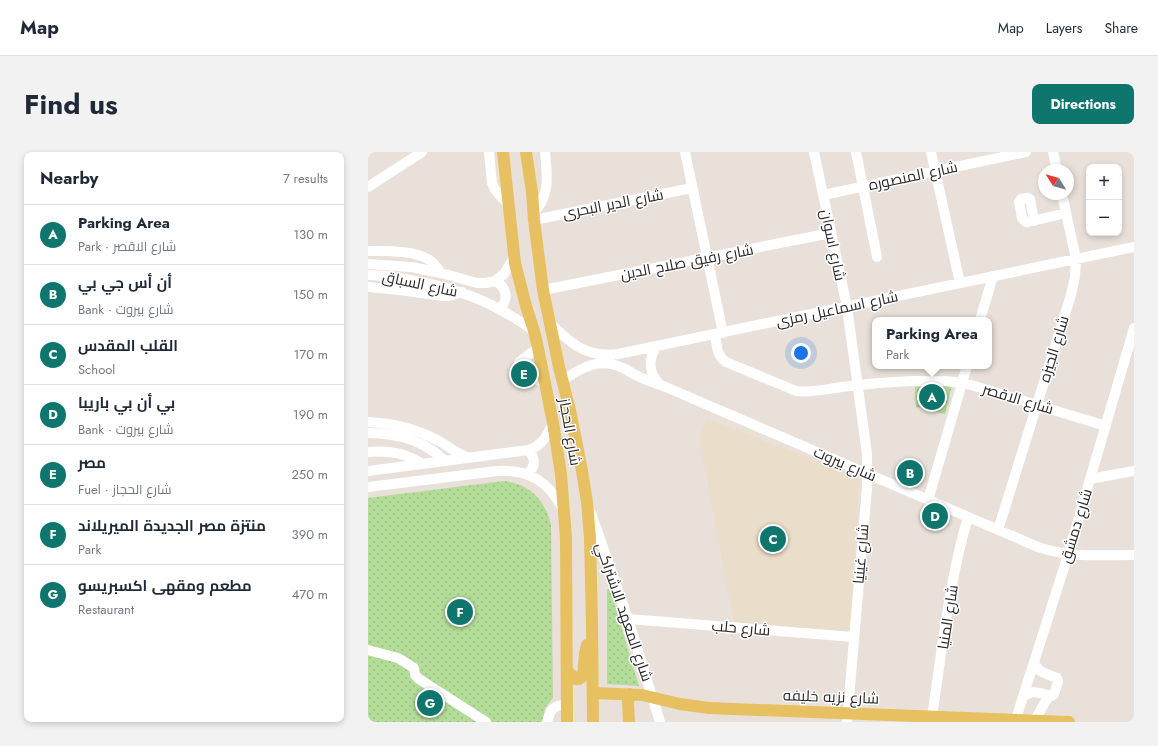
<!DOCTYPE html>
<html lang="en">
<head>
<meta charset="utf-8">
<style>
  :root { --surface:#fff; --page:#f2f2f3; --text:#1f2937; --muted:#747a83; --line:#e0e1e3; --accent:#0f766e }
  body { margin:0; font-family:Jost,Cairo,sans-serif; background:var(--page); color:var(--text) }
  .controls { position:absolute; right:12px; top:12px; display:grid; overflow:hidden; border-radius:8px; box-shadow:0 2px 6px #0003 }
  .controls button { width:36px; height:36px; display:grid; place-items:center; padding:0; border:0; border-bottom:1px solid var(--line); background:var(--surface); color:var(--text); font:20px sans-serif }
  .compass { position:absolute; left:670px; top:12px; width:36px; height:36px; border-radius:50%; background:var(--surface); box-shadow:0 2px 6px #0003; rotate:307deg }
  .you { position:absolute; left:433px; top:201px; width:14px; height:14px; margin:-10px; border:3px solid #fff; border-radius:50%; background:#1a73e8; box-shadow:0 0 0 6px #1a73e833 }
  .badge { display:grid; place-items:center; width:26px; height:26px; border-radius:50%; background:var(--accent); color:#fff; font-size:13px; font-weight:700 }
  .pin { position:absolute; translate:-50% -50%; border:2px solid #fff; box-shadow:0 1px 4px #0006 }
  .popup { position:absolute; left:504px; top:165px; width:120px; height:52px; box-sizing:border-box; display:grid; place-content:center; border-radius:8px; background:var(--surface); filter:drop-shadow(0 1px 3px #0005); font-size:13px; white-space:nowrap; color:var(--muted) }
  .popup b { font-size:15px; color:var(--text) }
  .popup::after { content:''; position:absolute; left:50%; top:100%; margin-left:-8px; border:8px solid transparent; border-top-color:var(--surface) }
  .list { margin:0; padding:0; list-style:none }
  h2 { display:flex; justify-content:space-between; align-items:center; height:52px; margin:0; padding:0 16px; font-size:17px }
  h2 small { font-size:13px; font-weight:400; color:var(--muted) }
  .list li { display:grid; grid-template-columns:26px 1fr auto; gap:12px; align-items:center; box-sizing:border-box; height:60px; padding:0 16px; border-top:1px solid var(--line) }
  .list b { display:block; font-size:15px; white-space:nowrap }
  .list p { margin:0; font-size:13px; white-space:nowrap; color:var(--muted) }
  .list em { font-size:13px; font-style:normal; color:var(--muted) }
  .map { position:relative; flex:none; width:766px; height:570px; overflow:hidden; border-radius:8px }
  header { display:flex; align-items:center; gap:24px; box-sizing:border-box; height:56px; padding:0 20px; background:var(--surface); border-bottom:1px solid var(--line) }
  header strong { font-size:19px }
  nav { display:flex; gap:22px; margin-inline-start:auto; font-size:14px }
  .intro { display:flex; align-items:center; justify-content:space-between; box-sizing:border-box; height:96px; padding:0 24px }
  h1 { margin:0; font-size:28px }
  .button { padding:10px 18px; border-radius:8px; background:var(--accent); color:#fff; font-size:14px; font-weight:700 }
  main { display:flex; gap:24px; padding:0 24px }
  aside { flex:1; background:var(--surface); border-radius:8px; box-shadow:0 2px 6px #0003 }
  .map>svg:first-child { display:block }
  .education { fill:#eaddc9 }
  .green { fill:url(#green-dots) }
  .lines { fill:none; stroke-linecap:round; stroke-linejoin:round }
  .minor-tunnel { stroke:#c2bcb5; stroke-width:10; stroke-dasharray:10 5; stroke-linecap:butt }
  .minor { stroke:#fff; stroke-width:10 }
  .major { stroke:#e6c061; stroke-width:12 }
  .labels { text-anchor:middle; stroke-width:3; stroke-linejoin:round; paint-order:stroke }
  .street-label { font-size:15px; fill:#272727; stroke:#fff }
</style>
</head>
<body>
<header>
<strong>Map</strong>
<nav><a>Map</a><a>Layers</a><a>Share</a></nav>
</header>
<div class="intro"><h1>Find us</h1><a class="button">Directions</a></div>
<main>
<aside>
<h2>Nearby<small>7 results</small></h2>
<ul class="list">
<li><span class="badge">A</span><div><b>Parking Area</b><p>Park · شارع الاقصر</p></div><em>130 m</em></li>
<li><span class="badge">B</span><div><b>أن أس جي بي</b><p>Bank · شارع بيروت</p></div><em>150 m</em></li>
<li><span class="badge">C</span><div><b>القلب المقدس</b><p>School</p></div><em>170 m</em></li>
<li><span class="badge">D</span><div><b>بي أن بي باريبا</b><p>Bank · شارع بيروت</p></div><em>190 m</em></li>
<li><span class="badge">E</span><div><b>مصر</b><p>Fuel · شارع الحجاز</p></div><em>250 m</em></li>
<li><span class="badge">F</span><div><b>منتزة مصر الجديدة الميريلاند</b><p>Park</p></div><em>390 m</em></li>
<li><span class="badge">G</span><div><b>مطعم ومقهى اكسبريسو</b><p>Restaurant</p></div><em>470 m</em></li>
</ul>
</aside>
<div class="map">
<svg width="766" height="570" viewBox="0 0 766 570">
  <defs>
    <pattern id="green-dots" width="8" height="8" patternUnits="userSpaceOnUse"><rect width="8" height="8" fill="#b3dc98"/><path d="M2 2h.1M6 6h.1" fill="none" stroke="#9abd83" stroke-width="1.8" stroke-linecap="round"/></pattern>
  </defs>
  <rect width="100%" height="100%" fill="#e9e1d9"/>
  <path class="education" d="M338,266L492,326L481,480L366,470L331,286Z"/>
  <path class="green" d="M584,234L577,262L548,255L547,235Z
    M136,329C161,331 178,349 183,373L185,546L177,556L175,570H0V346Z
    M239,437H242L271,534L239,532Z"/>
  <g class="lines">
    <path class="minor-tunnel" d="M150,214L162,225"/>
    <path class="minor" d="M121,0L124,31C127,40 134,46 141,52
      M317,0L355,181
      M446,0L479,155L499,302V336L479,570
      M488,0L509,105
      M563,0L592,131
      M685,0L689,18
      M0,35L54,0
      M455,43L658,0
      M165,61C183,44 179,23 177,0
      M166,68L324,36
      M666,69L662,47L660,46L653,47L651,50L654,66L658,70H660L698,61
      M0,99C18,99 48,98 63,109C67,112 70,117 73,121
      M0,112L43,115L73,121L109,131H118L127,129L136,122L147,104
      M0,123C10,123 20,124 30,126C83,134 122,147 166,179
      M127,129C139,135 141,147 132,157
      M0,135L32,138L75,144H81L94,140
      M175,138L463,81
      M612,168L625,124
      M181,170C202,191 218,206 250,202L766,95
      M347,182C349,193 348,203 358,210L428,239C443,241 459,237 474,235C497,232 521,230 545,229C565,229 584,228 603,233L738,274
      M288,195C280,208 281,222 292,233
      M150,214L151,210L170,196
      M162,225L177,231
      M195,228C215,215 231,205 255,216C261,219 267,223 274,226C282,230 291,232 300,236L670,395C702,406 734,403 766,403
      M0,270C25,271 49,277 71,289C81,295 90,302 101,306
      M0,281C29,281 56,288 77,309
      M0,300C22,298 36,301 55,312
      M0,319L160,298C174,294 180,283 185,271
      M159,322C168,315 168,306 160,298
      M722,327L766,319
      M0,335L129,319C161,317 180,329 195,357
      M560,348L599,214
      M223,361L260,467L292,570
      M630,378L703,143L707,125L708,107L694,42
      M260,467L486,485
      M0,498L30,506L46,516L47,523L51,527L118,570
      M655,545C666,536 672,542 684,544L686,542L690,530L689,526C679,522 671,521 666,511
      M564,565C574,498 581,430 600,365
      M665,569C673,561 675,550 682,544
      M179,570C182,558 186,552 199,553
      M647,570L700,403L766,176"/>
    <path class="major" d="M135,0L147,111L158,154L166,179L170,196L185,271L193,322L198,387L199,570
      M158,0L164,40L166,68L175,138L191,215L202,258L214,319L219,350L222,386L224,472L225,570
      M199,519L208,527H211L215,524L217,501L219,493
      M225,541L274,543L312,552L341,556L701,570
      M261,570L260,550L262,542"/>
  </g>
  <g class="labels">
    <g class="street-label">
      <text transform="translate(545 24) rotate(-12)" y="5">شارع المنصوره</text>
      <text transform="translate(245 52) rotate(-11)" y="5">شارع الدير البحرى</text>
      <text transform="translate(465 93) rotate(78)" y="5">شارع اسوان</text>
      <text transform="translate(319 110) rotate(-11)" y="5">شارع رفيق صلاح الدين</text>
      <text transform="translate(52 132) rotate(12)" y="5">شارع السباق</text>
      <text transform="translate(469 157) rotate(-12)" y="5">شارع اسماعيل رمزى</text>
      <text transform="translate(686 197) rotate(-73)" y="5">شارع الجيزه</text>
      <text transform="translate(650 247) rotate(17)" y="5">شارع الاقصر</text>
      <text transform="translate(202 280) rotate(80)" y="5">شارع الحجاز</text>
      <text transform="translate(477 312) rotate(23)" y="5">شارع بيروت</text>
      <text transform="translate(708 374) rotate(-73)" y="5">شارع دمشق</text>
      <text transform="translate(493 402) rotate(-85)" y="5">شارع غينيا</text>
      <text transform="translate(256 460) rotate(71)" y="5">شارع المعهد الاشتراكي</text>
      <text transform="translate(580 465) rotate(-81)" y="5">شارع المنيا</text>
      <text transform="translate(373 476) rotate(5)" y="5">شارع حلب</text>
      <text transform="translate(463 545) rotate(2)" y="5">شارع نزيه خليفه</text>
    </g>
  </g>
</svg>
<div class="controls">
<button>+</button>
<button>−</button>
</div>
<svg class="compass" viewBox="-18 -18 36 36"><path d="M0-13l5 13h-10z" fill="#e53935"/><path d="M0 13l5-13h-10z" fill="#747a83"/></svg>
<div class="you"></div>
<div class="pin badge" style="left:564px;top:245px">A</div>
<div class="popup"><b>Parking Area</b>Park</div>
<div class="pin badge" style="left:542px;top:321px">B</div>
<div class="pin badge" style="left:405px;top:387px">C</div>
<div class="pin badge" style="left:567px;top:364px">D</div>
<div class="pin badge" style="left:156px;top:222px">E</div>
<div class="pin badge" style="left:92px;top:460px">F</div>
<div class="pin badge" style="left:62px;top:551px">G</div>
</div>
</main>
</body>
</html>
